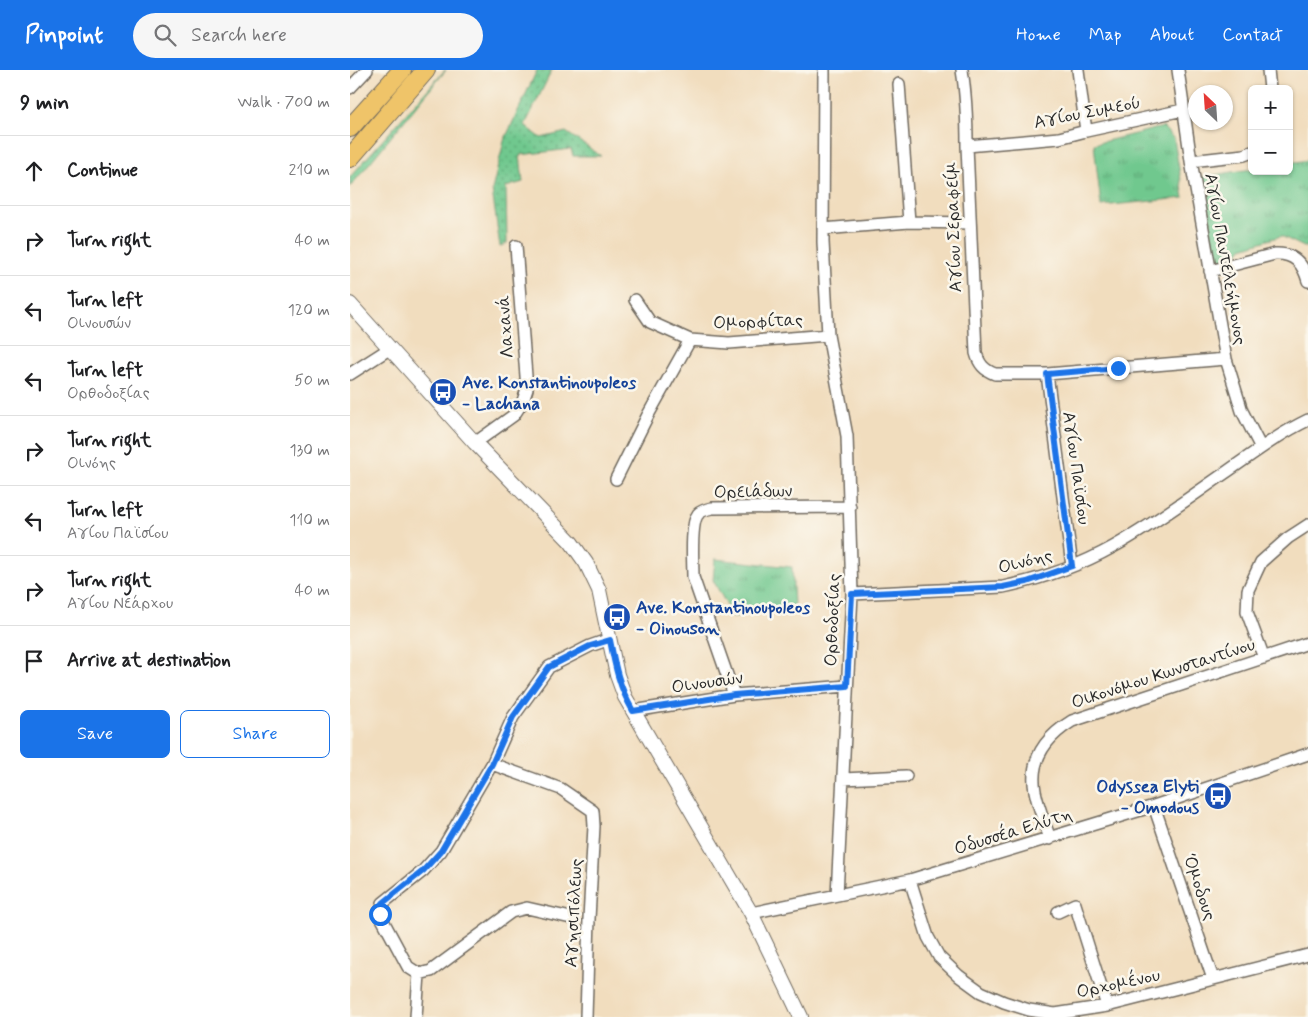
<!DOCTYPE html>
<html lang="en">
<head>
<meta charset="utf-8">
<style>
  :root { --surface:#fff; --page:#f6f6f6; --text:#202124; --muted:#757577; --line:#e0e0e0; --accent:#1a73e8 }
  body { margin:0; font-family:Mynerve,sans-serif; background:var(--page); color:var(--text) }
  .controls { position:absolute; right:15px; top:15px; display:grid; overflow:hidden; border-radius:8px; box-shadow:0 1px 4px #0004 }
  .controls button { width:45px; height:45px; display:grid; place-items:center; padding:0; border:0; border-bottom:1px solid var(--line); background:var(--surface); color:var(--text); font:25px sans-serif }
  .compass { position:absolute; left:838px; top:15px; width:45px; height:45px; border-radius:50%; background:var(--surface); box-shadow:0 1px 4px #0004; rotate:335deg }
  .stop { position:absolute; width:15px; height:15px; margin:-11px; border:4px solid #1a73e8; border-radius:50%; background:#fff }
  .stop.end { background:#1a73e8; border-color:#fff; box-shadow:0 1px 5px #0008 }
  .list { margin:0; padding:0; list-style:none }
  h2 { display:flex; justify-content:space-between; align-items:center; height:65px; margin:0; padding:0 20px; font-size:21px }
  h2 small { font-size:16px; font-weight:400; color:var(--muted) }
  .list li { display:grid; grid-template-columns:32px 1fr auto; gap:15px; align-items:center; box-sizing:border-box; height:70px; padding:0 20px; border-top:1px solid var(--line) }
  .list b { display:block; font-size:19px; white-space:nowrap }
  .list p { margin:0; font-size:16px; white-space:nowrap; color:var(--muted) }
  .list em { font-size:16px; font-style:normal; color:var(--muted) }
  .actions { display:flex; gap:10px; padding:15px 20px }
  .actions a { flex:1; padding:11px 0; border:1px solid var(--accent); border-radius:8px; text-align:center; font-size:18px; color:var(--accent) }
  .actions .main { background:var(--accent); color:#fff }
  .icon { flex:none; width:28px; height:28px; fill:none; stroke:currentColor; stroke-width:2; stroke-linecap:round; stroke-linejoin:round }
  .map { position:relative; flex:none; width:958px; height:947px; overflow:hidden }
  header { display:flex; align-items:center; gap:30px; box-sizing:border-box; height:70px; padding:0 25px; background:var(--accent); color:#fff }
  header strong { font-size:24px }
  nav { display:flex; gap:28px; margin-inline-start:auto; font-size:18px }
  .search { width:350px; height:45px; background:var(--page); display:flex; align-items:center; gap:12px; box-sizing:border-box; padding:0 18px; border-radius:28px; color:var(--muted); font-size:19px }
  main { display:flex }
  aside { flex:1; background:var(--surface) }
  .map>svg:first-child { display:block }
  .grass { fill:url(#grass-dots); stroke:#4e7a5c }
  .park { fill:url(#park-tufts); stroke:#4e7a5c }
  .lines { fill:none; stroke-linecap:round; stroke-linejoin:round }
  .minor-casing { stroke:#70695e; stroke-width:14 }
  .tertiary-casing { stroke:#70695e; stroke-width:16 }
  .primary-casing { stroke:#70695e; stroke-width:20 }
  .minor { stroke:#fff; stroke-width:11 }
  .tertiary { stroke:#fff; stroke-width:14 }
  .primary { stroke:#efc469; stroke-width:18 }
  .route { stroke:#1a73e8; stroke-width:6 }
  .labels { text-anchor:middle; stroke-width:5; stroke-linejoin:round; paint-order:stroke }
  .street-label { font-size:18px; fill:#2b2b2b; stroke:#fbf7ec }
  .transit-label { font-size:18px; font-weight:bold; fill:#164399; stroke:#fbf7ec; text-anchor:start }
</style>
</head>
<body>
<header>
<strong>Pinpoint</strong>
<div class="search"><svg class="icon" aria-label="search" viewBox="0 0 24 24"><circle cx="10" cy="10" r="6"/><path d="M15 15l6 6"/></svg>Search here</div>
<nav><a>Home</a><a>Map</a><a>About</a><a>Contact</a></nav>
</header>
<main>
<aside>
<h2>9 min<small>Walk · 700 m</small></h2>
<ul class="list">
<li><svg class="icon" aria-label="ahead" viewBox="0 0 24 24"><path d="M12 20V5M6 11l6-6 6 6"/></svg><div><b>Continue</b></div><em>210 m</em></li>
<li><svg class="icon" aria-label="right" viewBox="0 0 24 24"><path d="M7 20v-9h11M14 6l5 5-5 5"/></svg><div><b>Turn right</b></div><em>40 m</em></li>
<li><svg class="icon" aria-label="left" viewBox="0 0 24 24"><path d="M17 20v-9H6M10 6l-5 5 5 5"/></svg><div><b>Turn left</b><p>Οινουσών</p></div><em>120 m</em></li>
<li><svg class="icon" aria-label="left" viewBox="0 0 24 24"><path d="M17 20v-9H6M10 6l-5 5 5 5"/></svg><div><b>Turn left</b><p>Ορθοδοξίας</p></div><em>50 m</em></li>
<li><svg class="icon" aria-label="right" viewBox="0 0 24 24"><path d="M7 20v-9h11M14 6l5 5-5 5"/></svg><div><b>Turn right</b><p>Οινόης</p></div><em>130 m</em></li>
<li><svg class="icon" aria-label="left" viewBox="0 0 24 24"><path d="M17 20v-9H6M10 6l-5 5 5 5"/></svg><div><b>Turn left</b><p>Αγίου Παϊσίου</p></div><em>110 m</em></li>
<li><svg class="icon" aria-label="right" viewBox="0 0 24 24"><path d="M7 20v-9h11M14 6l5 5-5 5"/></svg><div><b>Turn right</b><p>Αγίου Νεάρχου</p></div><em>40 m</em></li>
<li><svg class="icon" aria-label="arrive" viewBox="0 0 24 24"><path d="M6 21V4h12l-3 4 3 4H6"/></svg><div><b>Arrive at destination</b></div></li>
</ul>
<div class="actions"><a class="main">Save</a><a>Share</a></div>
</aside>
<div class="map">
<svg width="958" height="947" viewBox="0 0 958 947">
  <defs>
    <pattern id="grass-dots" width="8" height="8" patternUnits="userSpaceOnUse" patternTransform="scale(1.25)"><rect width="8" height="8" fill="#70c88e"/><path d="M2 2h.1M6 6h.1" fill="none" stroke="#5ca374" stroke-width="1.8" stroke-linecap="round"/></pattern>
    <pattern id="park-tufts" width="24" height="20" patternUnits="userSpaceOnUse" patternTransform="scale(1.25)"><rect width="24" height="20" fill="#70c88e"/><path d="M3 7l-1-3M5 7V3M7 7l1-3M15 17l-1-3M17 17v-4M19 17l1-3" fill="none" stroke="#5ca374"/></pattern>
  </defs>
  <rect width="100%" height="100%" fill="#fbf7ec"/>
  <filter id="ink" filterUnits="userSpaceOnUse"><feTurbulence type="fractalNoise" baseFrequency=".02" numOctaves="2"/><feDisplacementMap in="SourceGraphic" scale="10" xChannelSelector="R" yChannelSelector="G"/><feConvolveMatrix kernelMatrix="1 2 1 2 8 2 1 2 1" color-interpolation-filters="sRGB"/></filter>
  <filter id="wash" filterUnits="userSpaceOnUse"><feTurbulence type="fractalNoise" baseFrequency=".0096" numOctaves="4" result="noise"/><feDisplacementMap in="SourceGraphic" scale="20" xChannelSelector="R" yChannelSelector="G"/><feGaussianBlur stdDeviation="1.12" result="paint"/><feColorMatrix in="noise" values="0 0 0 0 0 0 0 0 0 0 0 0 0 0 0 0 0 1.4 0 .05"/><feComposite in="paint" operator="in"/></filter>
  <g filter="url(#wash)">
    <rect width="100%" height="100%" fill="#f1ddbe"/>
    <path class="grass" d="M95,0H96L0,117V107Z
      M187,0H202L175,55L191,68L216,62L251,86H223L221,79L170,85L173,112L156,117L157,173L150,177L142,120L154,71Z"/>
    <path class="park" d="M813,57L824,69L834,128L751,136L744,74Z
      M958,90V177H954L931,166L892,178L882,192L862,188L851,107L902,99V101H939V93Z
      M365,489L442,497L444,535L383,547L363,510Z"/>
  </g>
  <g filter="url(#ink)">
    <g class="lines">
      <g class="minor-casing">
        <path id="minor" d="M474,0L473,172L478,265L497,366L502,524L487,825
          M612,0C616,25 617,51 617,76L626,283C629,294 634,300 645,304H697L876,289
          M728,0L736,61
          M828,0L841,91L876,289L892,341L911,378
          M918,0L920,19
          M549,14L559,152
          M0,18L17,0
          M617,76L709,68L736,61L833,40
          M841,91L894,85L902,82
          M473,159L559,152L620,153
          M860,201L925,184C944,183 953,193 958,211
          M285,230L300,252L340,270L379,273L478,265
          M0,304L39,279
          M697,304L722,496
          M125,373L164,345L173,331L177,319L166,176
          M266,409L298,345L340,270
          M502,524L653,517C691,509 729,496 763,477C803,455 840,427 878,401C904,383 929,364 958,350
          M914,588L897,542L898,520L911,492L938,468L958,455
          M384,625L343,507C343,494 340,454 348,444C352,440 357,439 362,438L500,437
          M283,641L384,625L497,616
          M142,694L211,719L243,741L244,756L239,849L236,947
          M493,709L556,706
          M804,736L863,909
          M700,769C695,753 688,737 685,721C679,689 696,667 722,651L958,573
          M560,810L578,867L589,887L609,906L631,922L654,932L679,940L705,944L757,936L958,885
          M708,842L725,834L757,936
          M401,843L560,810L804,736L958,684
          M221,848L177,838L161,842L81,901L69,904L58,897L30,845L33,833L73,801L91,781L142,694L163,647L199,597L240,576L260,569
          M66,947L69,904"/>
      </g>
      <g class="tertiary-casing">
        <path id="tertiary" d="M0,234L125,373L221,472L236,493L249,520L267,605L275,627L401,843L451,947"/>
      </g>
      <g class="primary-casing">
        <path id="primary" d="M0,58L52,0
          M0,88L76,0"/>
      </g>
      <use href="#minor" class="minor"/>
      <use href="#tertiary" class="tertiary"/>
      <use href="#primary" class="primary"/>
    </g>
  </g>
  <g class="lines" filter="url(#ink)">
    <path class="route" d="M30,844L33,833L73,801L91,781L142,694L163,647L199,597L240,576L260,570C265,596 269,617 283,641L384,625L497,616L502,524L653,517L677,512L722,496L697,304L768,298"/>
  </g>
  <defs>
    <g id="bus-disc" transform="scale(1.4375)"><circle r="9.5" fill="#1a4fb4" stroke="#fbf7ec"/><path d="M-5-6H5V4H4V6H2V4H-2V6H-4V4H-5ZM-3.5-4V0h7V-4ZM-3.5 1.2v1.5H-2V1.2ZM2 1.2v1.5H3.5V1.2Z" fill="#fff"/></g>
  </defs>
  <g fill-rule="evenodd">
    <use href="#bus-disc" x="93" y="322"/>
    <use href="#bus-disc" x="267" y="547"/>
    <use href="#bus-disc" x="868" y="726"/>
  </g>
  <g class="labels">
    <g class="street-label">
      <text transform="translate(737 42) rotate(-11)" y="6">Αγίου Συμεού</text>
      <text transform="translate(603 157) rotate(-92)" y="6">Αγίου Σεραφείμ</text>
      <text transform="translate(876 189) rotate(80)" y="6">Αγίου Παντελεήμονος</text>
      <text transform="translate(408 251) rotate(-2)" y="6">Ομορφίτας</text>
      <text transform="translate(155 257) rotate(-94)" y="6">Λαχανά</text>
      <text transform="translate(727 398) rotate(82)" y="6">Αγίου Παϊσίου</text>
      <text transform="translate(403 421) rotate(-1)" y="6">Ορειάδων</text>
      <text transform="translate(675 491) rotate(-14)" y="6">Οινόης</text>
      <text transform="translate(482 550) rotate(-88)" y="6">Ορθοδοξίας</text>
      <text transform="translate(813 603) rotate(-18)" y="6">Οικονόμου Κωνσταντίνου</text>
      <text transform="translate(357 612) rotate(-8)" y="6">Οινουσών</text>
      <text transform="translate(663 761) rotate(-17)" y="6">Οδυσσέα Ελύτη</text>
      <text transform="translate(850 817) rotate(71)" y="6">Όμοδους</text>
      <text transform="translate(223 843) rotate(-87)" y="6">Αγησιπόλεως</text>
      <text transform="translate(768 913) rotate(-12)" y="6">Ορχομένου</text>
    </g>
    <g class="transit-label">
      <text x="112" y="318">Ave. Konstantinoupoleos<tspan x="112" dy="21">- Lachana</tspan></text>
      <text x="286" y="543">Ave. Konstantinoupoleos<tspan x="286" dy="21">- Oinouson</tspan></text>
      <text x="849" y="722" text-anchor="end">Odyssea Elyti<tspan x="849" dy="21">- Omodous</tspan></text>
    </g>
  </g>
</svg>
<div class="controls">
<button>+</button>
<button>−</button>
</div>
<svg class="compass" viewBox="-18 -18 36 36"><path d="M0-13l5 13h-10z" fill="#e53935"/><path d="M0 13l5-13h-10z" fill="#757577"/></svg>
<div class="stop" style="left:30px;top:844px"></div>
<div class="stop end" style="left:768px;top:298px"></div>
</div>
</main>
</body>
</html>
